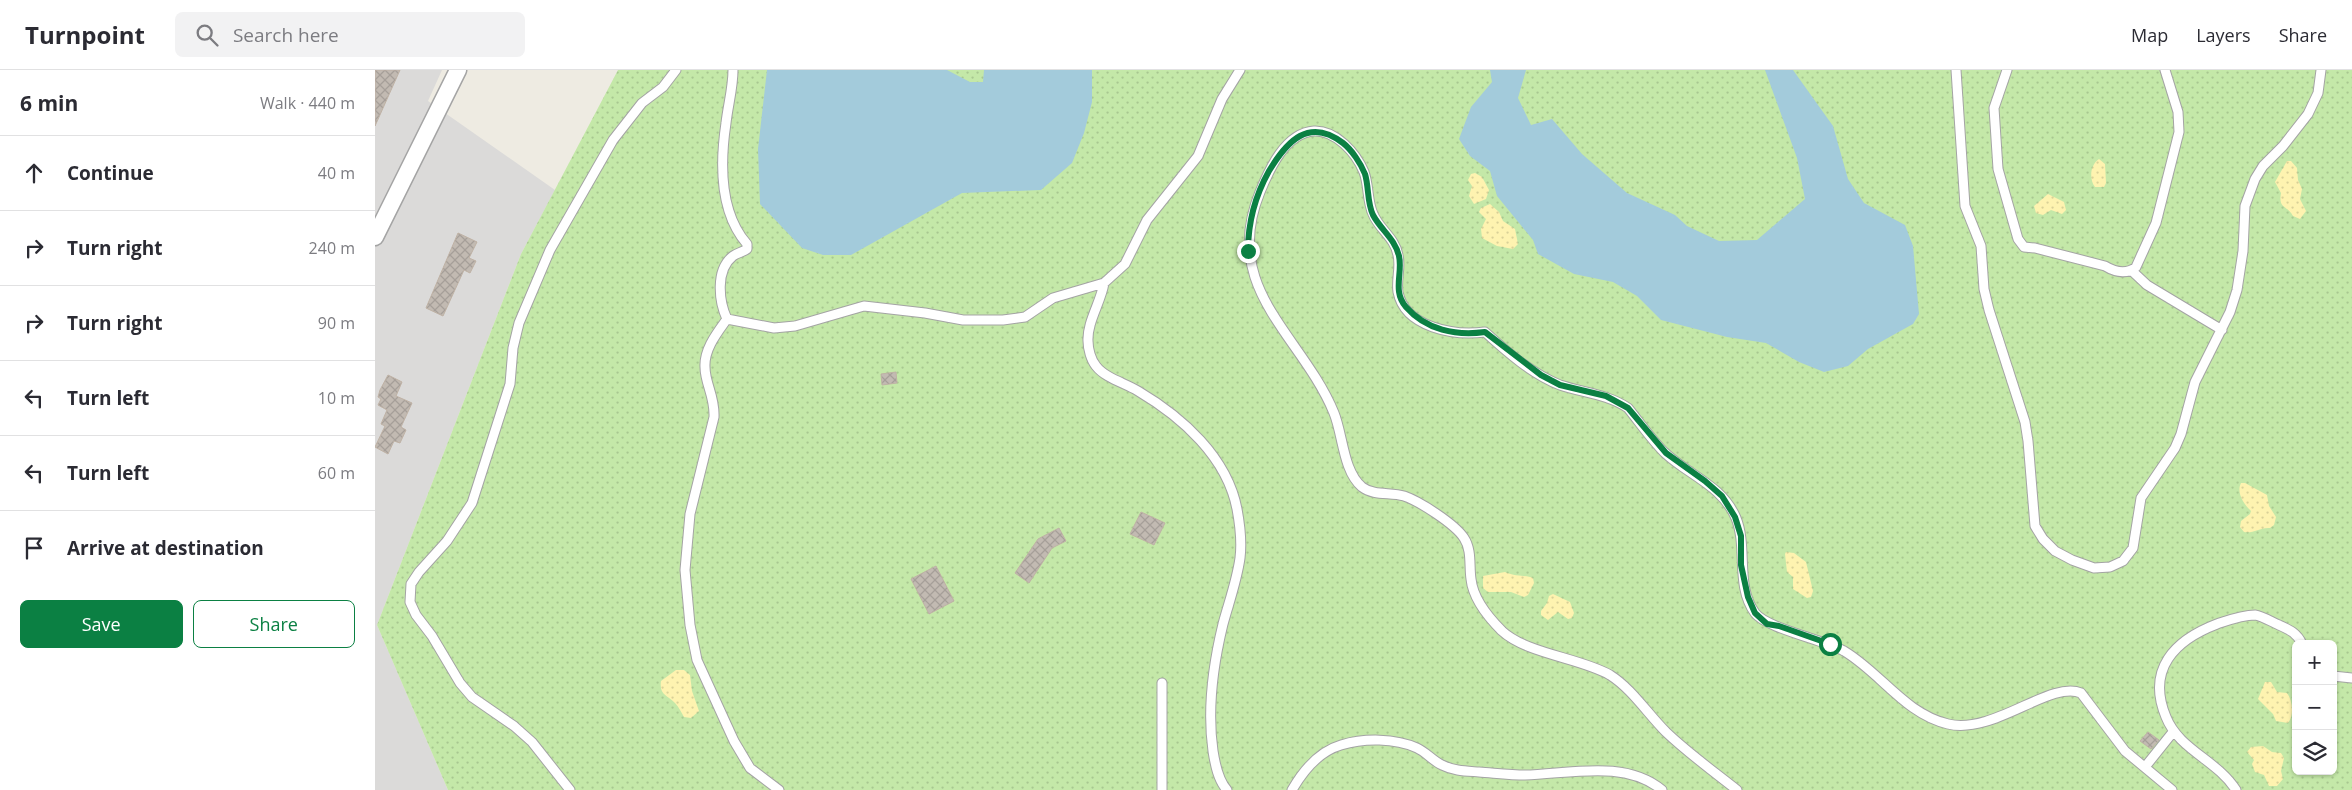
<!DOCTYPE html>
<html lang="en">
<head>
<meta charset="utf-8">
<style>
  :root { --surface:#fff; --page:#f2f2f3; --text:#2b2b33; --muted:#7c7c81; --line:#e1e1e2; --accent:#0b8043 }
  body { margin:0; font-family:"Open Sans",sans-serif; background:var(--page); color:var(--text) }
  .controls { position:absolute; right:15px; bottom:15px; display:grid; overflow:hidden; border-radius:8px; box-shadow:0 1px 4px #0004 }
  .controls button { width:45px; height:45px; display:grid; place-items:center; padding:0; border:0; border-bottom:1px solid var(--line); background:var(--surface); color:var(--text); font:25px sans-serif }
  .stop { position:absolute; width:15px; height:15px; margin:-11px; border:4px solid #0b8043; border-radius:50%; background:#fff }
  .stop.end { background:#0b8043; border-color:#fff; box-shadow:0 1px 5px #0008 }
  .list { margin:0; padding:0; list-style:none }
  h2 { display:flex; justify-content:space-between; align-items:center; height:65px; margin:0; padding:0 20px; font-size:21px }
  h2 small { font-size:16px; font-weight:400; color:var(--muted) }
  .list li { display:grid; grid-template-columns:32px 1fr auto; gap:15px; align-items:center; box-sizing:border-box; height:75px; padding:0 20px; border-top:1px solid var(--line) }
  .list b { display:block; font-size:19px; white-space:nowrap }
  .list em { font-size:16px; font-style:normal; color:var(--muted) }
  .actions { display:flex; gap:10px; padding:15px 20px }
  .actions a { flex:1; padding:11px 0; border:1px solid var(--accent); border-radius:8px; text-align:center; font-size:18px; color:var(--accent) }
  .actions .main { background:var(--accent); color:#fff }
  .icon { flex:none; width:28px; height:28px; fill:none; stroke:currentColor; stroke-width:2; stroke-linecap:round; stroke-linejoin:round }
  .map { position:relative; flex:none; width:1977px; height:720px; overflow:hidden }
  header { display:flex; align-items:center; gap:30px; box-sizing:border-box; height:70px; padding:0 25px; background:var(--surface); border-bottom:1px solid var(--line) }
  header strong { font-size:24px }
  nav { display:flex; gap:28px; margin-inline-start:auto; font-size:18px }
  .search { width:350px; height:45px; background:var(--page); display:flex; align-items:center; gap:12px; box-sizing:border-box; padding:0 18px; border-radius:8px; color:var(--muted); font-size:19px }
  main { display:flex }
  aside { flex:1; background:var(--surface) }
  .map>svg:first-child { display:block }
  .residential { fill:#dbdad9 }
  .grass { fill:url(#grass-dots); fill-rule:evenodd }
  .sand { fill:url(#sand-dots) }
  .water { fill:#a3cbdb }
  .building { fill:url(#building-cross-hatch); stroke:#bfb2a5 }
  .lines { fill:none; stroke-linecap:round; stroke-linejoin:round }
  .service-casing { stroke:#a4a4a4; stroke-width:11 }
  .minor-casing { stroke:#a4a4a4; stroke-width:19 }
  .service { stroke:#fff; stroke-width:9 }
  .minor { stroke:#fff; stroke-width:16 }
  .route { stroke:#0b8043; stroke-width:6 }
</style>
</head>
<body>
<header>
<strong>Turnpoint</strong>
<div class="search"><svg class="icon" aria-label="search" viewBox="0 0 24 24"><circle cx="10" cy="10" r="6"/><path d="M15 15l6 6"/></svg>Search here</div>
<nav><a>Map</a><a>Layers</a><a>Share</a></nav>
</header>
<main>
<aside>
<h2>6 min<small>Walk · 440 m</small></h2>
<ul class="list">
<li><svg class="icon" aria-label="ahead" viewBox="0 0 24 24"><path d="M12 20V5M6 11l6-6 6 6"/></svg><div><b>Continue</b></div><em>40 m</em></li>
<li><svg class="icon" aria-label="right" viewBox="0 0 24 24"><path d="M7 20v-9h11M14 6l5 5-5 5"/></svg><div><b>Turn right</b></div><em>240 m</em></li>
<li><svg class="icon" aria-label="right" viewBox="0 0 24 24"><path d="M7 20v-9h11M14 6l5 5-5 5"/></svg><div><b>Turn right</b></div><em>90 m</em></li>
<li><svg class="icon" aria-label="left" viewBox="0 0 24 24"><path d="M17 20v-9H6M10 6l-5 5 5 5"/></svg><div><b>Turn left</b></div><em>10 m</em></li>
<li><svg class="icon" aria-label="left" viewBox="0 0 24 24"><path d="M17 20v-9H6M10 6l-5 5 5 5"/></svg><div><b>Turn left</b></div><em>60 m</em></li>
<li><svg class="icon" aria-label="arrive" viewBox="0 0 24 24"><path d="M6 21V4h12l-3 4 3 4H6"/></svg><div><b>Arrive at destination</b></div></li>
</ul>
<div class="actions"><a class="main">Save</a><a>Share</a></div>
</aside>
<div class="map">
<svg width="1977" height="720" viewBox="0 0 1977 720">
  <defs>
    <pattern id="grass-dots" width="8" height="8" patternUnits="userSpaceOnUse" patternTransform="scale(1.25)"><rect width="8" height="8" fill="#c4e8a8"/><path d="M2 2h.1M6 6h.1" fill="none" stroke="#a8c790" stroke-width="1.8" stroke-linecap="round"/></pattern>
    <pattern id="sand-dots" width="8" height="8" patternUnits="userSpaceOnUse" patternTransform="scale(1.25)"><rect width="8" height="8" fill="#fef3b0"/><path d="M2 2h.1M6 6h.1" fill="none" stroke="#d9d097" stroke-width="1.8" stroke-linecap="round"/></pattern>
    <pattern id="building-cross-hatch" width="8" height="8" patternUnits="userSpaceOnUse" patternTransform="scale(1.25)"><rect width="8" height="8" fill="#c2bab2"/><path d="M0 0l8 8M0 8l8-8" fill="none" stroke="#a69f99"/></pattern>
  </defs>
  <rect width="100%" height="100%" fill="#eeebe2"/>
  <path class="residential" d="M0,0H67L53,31L180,120L146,184L2,555L73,720H0Z"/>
  <path class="grass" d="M243,0H1977V720H73L2,555L146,184ZM1921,574H1958V701H1921Z"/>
  <path class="sand" d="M1724,89L1730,94L1731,113L1729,117H1720C1714,109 1715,95 1724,89Z
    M1912,91H1916L1922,98L1923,110L1927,119L1925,129L1931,141L1925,149L1918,146C1912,135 1903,139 1906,123L1900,112Z
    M1100,103L1107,107L1114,120L1111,129L1099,134L1094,126L1097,116L1093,110L1096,104Z
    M1673,124L1689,132L1691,140L1687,144L1676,140L1668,145L1661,143L1659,136Z
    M1115,134L1124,142L1128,151L1140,159L1143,174L1138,179L1122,176L1107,168L1106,159L1111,149L1104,142L1106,138Z
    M1866,413H1870L1892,425L1894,436L1901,447L1899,455L1895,458C1885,457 1878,464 1869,462L1865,457L1866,451L1875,444L1876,441C1869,434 1861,423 1866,413Z
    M1411,482L1419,483L1431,492L1438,521L1436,527L1432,528L1418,519V507L1412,502L1410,484Z
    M1130,502C1141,507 1152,505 1158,508L1159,513L1153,525L1149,527L1136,522H1113L1108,518V506Z
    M1178,524L1195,532L1199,543L1197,548L1193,549L1183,542L1173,550L1166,545V541L1172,533L1174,526Z
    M301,600H309L315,605L317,621L324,641L316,648L309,647C306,642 304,637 300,633C292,625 284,625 286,611Z
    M1890,612H1896L1902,622L1912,623C1918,631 1919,646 1913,653L1901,651L1898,644L1883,629Z
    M1888,676L1897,682L1906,683L1909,688L1906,701L1908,709L1902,716H1894L1889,705L1880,702L1877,694L1879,690L1872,682L1876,677Z"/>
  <path class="water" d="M392,0H572L595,12H608L609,0H717V32L709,63L697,93L666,120L587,123L476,185H448L427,178L385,134L383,79Z
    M1115,0H1151L1143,28L1156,55L1177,49L1207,84L1252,123L1300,145L1312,156L1344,171L1382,170L1430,129L1422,88L1390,0H1418L1458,56L1473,109L1489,133L1530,155L1538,176L1544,244L1538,254L1493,279L1473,296L1449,302L1424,292L1391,273L1352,267L1286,250L1262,226L1238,212L1199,204L1163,184L1158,170L1122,126L1115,101L1095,86L1084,69L1096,37L1117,12Z"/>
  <path class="building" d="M0,0H25L0,56Z
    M83,163L102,172L94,188L101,191L95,203L89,200L68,246L51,238Z
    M521,302L522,313L507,315L506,304Z
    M13,305L27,312L21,326L37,333L26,357L31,360L25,373L19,371L13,384L0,377L10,356L6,354L12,340L3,335L6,329L3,327L5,320Z
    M766,442L790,453L779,475L755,464Z
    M684,458L691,471L677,478L654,513L640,503L663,469Z
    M561,496L579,531L554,544L536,509Z
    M1773,662L1784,670L1776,679L1765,671Z"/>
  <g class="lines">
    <g class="service-casing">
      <path id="service" d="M358,0C358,18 353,35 351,53C345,93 344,142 372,174V179C368,182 362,183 358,186C340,200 344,232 352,249C342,263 329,279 330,297C330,314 340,326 339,347L315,444L310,500L315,555L322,590L359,671L375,698L404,720
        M1581,0L1590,136L1606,176L1609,219L1614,240L1650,352L1653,371L1660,456L1668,469L1680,481L1697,490L1719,498L1735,497L1748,491L1758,478L1766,428L1800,378L1806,364L1820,312L1855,242L1862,220L1868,181L1870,136L1880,109L1888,96L1908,76L1933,44L1943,23L1946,0
        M1632,0L1619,38L1623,99L1643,169L1649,177L1660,178L1730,196C1740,202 1751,205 1761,197L1781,153L1804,62L1803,42L1790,0
        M1756,200L1772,215L1847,260
        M729,213C726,232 712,252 713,271C713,279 716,290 721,296C730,308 750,313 763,321C807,347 852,387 862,439C865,455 867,472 865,488C862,510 854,532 848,554C838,595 832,639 838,681C840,694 843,710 852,720
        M352,249L399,258L420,256L489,236L550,243L588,250H628L650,247L678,228L729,213L750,194L772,150L823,86L847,29L865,0
        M1958,606L1977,608
        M787,613V720
        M1770,697L1798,662
        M195,720L157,672L139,656L97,627L85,613L57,566L41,545L35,532L36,514L44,502L72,471L97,433L135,314L138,278L144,253L175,180L238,70L267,33L288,17L301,0
        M917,720C928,701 945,681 966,675C989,668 1020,668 1042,678C1051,682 1058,691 1067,695C1079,701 1091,701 1104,702C1119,703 1135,705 1150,705C1194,704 1250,689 1287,720
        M1362,720C1338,701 1313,683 1291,662C1272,643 1257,619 1235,605C1206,588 1152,584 1127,561C1114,548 1098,529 1096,509C1094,496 1097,480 1089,468C1080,454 1044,431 1029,426C1015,422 999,426 987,417C968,401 968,365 959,343C927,265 845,219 885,122C894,100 910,63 939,61C961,60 981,83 989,102C994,115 992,131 998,144C1004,159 1020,168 1023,185C1026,197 1021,210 1023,222C1030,258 1080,266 1110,262C1132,282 1157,304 1185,315C1209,323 1232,324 1253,338C1265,353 1276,369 1289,382C1313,405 1347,415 1361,448C1373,477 1360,516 1380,543C1391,558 1449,570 1469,581C1506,603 1530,644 1573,654C1619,665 1675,610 1706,623L1750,681L1797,720
        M1861,720C1842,690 1804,680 1791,647C1771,599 1800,570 1842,554C1854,550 1867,545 1880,545C1887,546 1897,552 1904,555C1915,560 1922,563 1927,574"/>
    </g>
    <g class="minor-casing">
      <path id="minor" d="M0,167L83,0"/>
    </g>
    <use href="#service" class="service"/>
    <use href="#minor" class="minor"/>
  </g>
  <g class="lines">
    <path class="route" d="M873,181C873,153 880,126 894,101C912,71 934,47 968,73C977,80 986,94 990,104C994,117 992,133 998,145C1006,160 1020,169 1024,186C1028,203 1017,221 1031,237C1051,260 1081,266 1110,262L1166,305L1185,315L1231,326L1253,338L1291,383L1330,411L1347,426L1360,447L1366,466V495L1373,527L1380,543L1392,554L1404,556L1455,574"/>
  </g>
</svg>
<div class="controls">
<button>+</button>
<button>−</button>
<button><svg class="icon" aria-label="layers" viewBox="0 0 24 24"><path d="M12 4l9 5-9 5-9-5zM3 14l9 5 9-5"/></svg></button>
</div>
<div class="stop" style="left:1455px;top:574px"></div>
<div class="stop end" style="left:873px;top:181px"></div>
</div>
</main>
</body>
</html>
